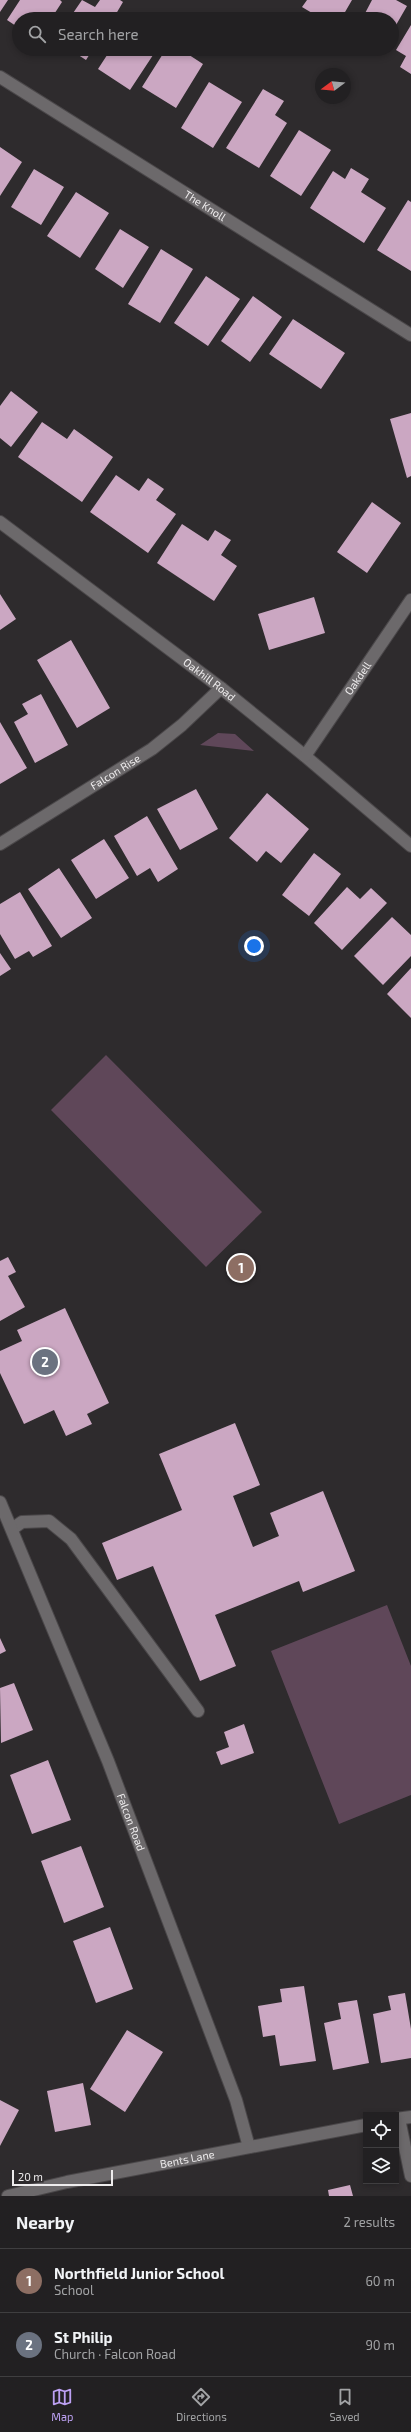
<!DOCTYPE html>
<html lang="en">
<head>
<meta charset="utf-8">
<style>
  :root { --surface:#222022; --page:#2e2d2f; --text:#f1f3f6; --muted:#a2a3a5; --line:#3f3e40; --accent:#bca0f2 }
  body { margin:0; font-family:"Exo 2",sans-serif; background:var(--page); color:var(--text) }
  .controls { position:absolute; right:12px; bottom:12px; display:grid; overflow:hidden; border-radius:0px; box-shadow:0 2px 6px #0003 }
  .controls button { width:36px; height:36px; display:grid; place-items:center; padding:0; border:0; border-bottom:1px solid var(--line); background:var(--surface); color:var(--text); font:20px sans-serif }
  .compass { position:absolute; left:315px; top:68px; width:36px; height:36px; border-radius:50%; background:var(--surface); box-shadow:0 2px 6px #0003; rotate:254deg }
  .scale { position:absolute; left:12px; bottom:10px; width:101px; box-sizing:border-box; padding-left:4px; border:2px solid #eeeced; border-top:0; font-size:11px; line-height:14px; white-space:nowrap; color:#eeeced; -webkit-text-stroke:3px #2e2b2d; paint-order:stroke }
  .you { position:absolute; left:254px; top:946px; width:14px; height:14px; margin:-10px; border:3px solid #fff; border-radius:50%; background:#1a73e8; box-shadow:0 0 0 6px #1a73e833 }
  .badge { display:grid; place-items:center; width:26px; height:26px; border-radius:50%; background:var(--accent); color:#fff; font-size:13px; font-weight:700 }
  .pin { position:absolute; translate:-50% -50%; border:2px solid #fff; box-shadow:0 1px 4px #0006 }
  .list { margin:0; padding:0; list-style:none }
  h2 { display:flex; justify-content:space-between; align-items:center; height:52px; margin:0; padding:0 16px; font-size:17px }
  h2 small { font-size:13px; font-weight:400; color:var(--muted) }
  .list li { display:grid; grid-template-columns:26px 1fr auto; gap:12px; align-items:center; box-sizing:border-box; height:64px; padding:0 16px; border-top:1px solid var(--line) }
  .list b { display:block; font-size:15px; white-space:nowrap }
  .list p { margin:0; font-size:13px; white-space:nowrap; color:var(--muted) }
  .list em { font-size:13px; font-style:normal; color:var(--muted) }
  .icon { flex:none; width:22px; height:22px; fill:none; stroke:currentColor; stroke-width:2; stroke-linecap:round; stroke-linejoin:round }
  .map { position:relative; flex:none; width:411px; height:2196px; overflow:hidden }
  .search { position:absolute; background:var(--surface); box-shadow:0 2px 6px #0003; left:12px; right:12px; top:12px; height:44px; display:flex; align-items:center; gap:10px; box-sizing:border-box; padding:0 14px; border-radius:22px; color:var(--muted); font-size:15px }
  .sheet { height:180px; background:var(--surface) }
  nav { display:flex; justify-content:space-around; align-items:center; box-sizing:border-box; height:56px; border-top:1px solid var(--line); background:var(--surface); font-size:11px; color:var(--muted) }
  nav a { display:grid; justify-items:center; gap:2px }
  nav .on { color:var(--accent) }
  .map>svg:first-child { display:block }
  .green { fill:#5f4759 }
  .building { fill:#cba7c2 }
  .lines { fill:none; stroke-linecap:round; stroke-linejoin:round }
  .lane-casing { stroke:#4a4749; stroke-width:14 }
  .street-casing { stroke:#4a4749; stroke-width:14 }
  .lane { stroke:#6c696b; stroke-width:12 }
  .street { stroke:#6c696b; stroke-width:12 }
  .labels { text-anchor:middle; stroke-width:4; stroke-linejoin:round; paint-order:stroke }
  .street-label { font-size:11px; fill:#eeeced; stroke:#2e2b2d }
</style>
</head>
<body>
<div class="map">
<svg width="411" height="2196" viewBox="0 0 411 2196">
  <rect width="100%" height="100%" fill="#2e2b2d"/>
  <path class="green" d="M218,733L235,734L254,751L200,745Z
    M106,1055L262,1212L206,1267L51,1110Z
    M387,1605L411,1666V1795L339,1824L271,1651Z"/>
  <path class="building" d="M0,0H8L0,12Z
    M20,0H60L62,2L51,19H19V28L7,20Z
    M82,0L95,7L100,0H120L123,2L113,19H69Z
    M307,0H352L341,19H322L302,7Z
    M372,0H396L407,6L392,32V19H362Z
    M411,25V74L400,67L406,56L396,50Z
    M69,49H93L86,60Z
    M111,49H157L130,90L98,69Z
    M166,49H180L203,64L176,108L142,87Z
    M209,82L242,102L213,148L181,128Z
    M263,89L284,101L275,115L287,123L259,168L226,148Z
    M299,130L331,150L301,196L270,176Z
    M0,147L22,162L0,196Z
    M351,168L369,179L361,192L386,208L364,243L310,208L333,171L345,179Z
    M34,169L64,187L41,225L11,207Z
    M76,192L109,213L80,258L47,236Z
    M408,200L411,202V271L377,250Z
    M120,229L149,247L123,288L95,269Z
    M161,249L193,269L160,323L128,304Z
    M206,276L240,299L208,346L174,323Z
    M253,296L282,317L250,362L221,341Z
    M293,319L345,353L321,389L269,354Z
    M11,391L38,412L11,447L0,438V406Z
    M411,413V476L407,478L390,419Z
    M42,422L67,439L74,429L113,457L82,502L18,457Z
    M116,475L139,491L148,478L164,489L156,500L176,514L148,553L90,512Z
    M372,502L401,523L367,573L337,552Z
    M182,524L208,541L215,530L231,540L221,555L237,566L214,601L157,563Z
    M0,594L16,619L0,630Z
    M314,597L325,633L269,650L258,614Z
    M71,640L110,708L77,728L37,660Z
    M41,694L68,745L35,763L14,722L28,714L22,704Z
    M0,722L27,768L0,784Z
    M196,789L218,829L180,850L157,809Z
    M267,793L309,829L281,863L266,851L257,862L229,838Z
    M147,816L178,869L158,882L150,868L137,876L114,836Z
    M104,839L129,878L96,899L71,860Z
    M314,853L341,874L309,916L282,895Z
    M59,868L92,918L61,938L28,889Z
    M347,887L360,899L371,888L387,903L342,950L314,923Z
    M20,892L52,946L33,957L29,951L15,959L0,934V904Z
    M392,917L411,935V956L383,985L354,956Z
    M0,953L11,969L0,976Z
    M411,968V1018L387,994Z
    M8,1257L16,1272L8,1276L25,1307L0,1321V1261Z
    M65,1308L109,1403L87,1414L92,1424L66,1436L54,1410L24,1424L0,1373V1351L22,1341L17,1330Z
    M235,1423L260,1485L233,1496L253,1547L279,1536L270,1513L323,1491L355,1571L303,1592L299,1581L215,1615L236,1666L200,1681L153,1566L117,1580L102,1543L182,1510L159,1454Z
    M0,1638L6,1651L0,1654Z
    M14,1683L33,1730L1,1743L0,1688Z
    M244,1724L254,1753L221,1765L216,1752L229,1747L224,1732Z
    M48,1760L71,1820L32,1834L10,1775Z
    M81,1846L104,1907L64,1923L41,1861Z
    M110,1927L133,1989L96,2003L73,1941Z
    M304,1986L316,2061L280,2066L275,2035L263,2037L258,2006L282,2002L280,1989Z
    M405,1993L411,2029V2058L381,2063L373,2014L391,2010L388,1996Z
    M357,2000L369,2063L333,2070L324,2023L341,2019L338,2003Z
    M127,2030L163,2052L125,2112L90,2089Z
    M83,2083L91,2125L55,2132L47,2091Z
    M0,2100L19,2110L0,2146Z
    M350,2185L353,2196H329L328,2190Z"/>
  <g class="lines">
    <g class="lane-casing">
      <path id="lane" d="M12,1529L22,1522L49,1521L71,1539L198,1711"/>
    </g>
    <g class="street-casing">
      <g id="street">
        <path id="s1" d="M0,77L411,335"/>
        <path id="s2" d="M0,522L221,688L305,756L411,846"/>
        <path id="s3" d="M305,756L411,600"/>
        <path id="s4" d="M0,844L152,749L182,725L221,688"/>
        <path id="s5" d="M0,1502L108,1761L236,2100L249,2147"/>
        <path d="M396,2119L411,2117"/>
        <path d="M399,2119L411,2176"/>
        <path id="s6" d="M8,2196L67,2182L366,2125"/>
      </g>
    </g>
    <use href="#lane" class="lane"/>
    <use href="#street" class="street"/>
  </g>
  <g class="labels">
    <g class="street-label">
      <text dy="4" stroke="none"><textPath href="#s1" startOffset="242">The Knoll</textPath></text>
      <text dy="4" stroke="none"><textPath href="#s3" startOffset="94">Oakdell</textPath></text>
      <text dy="4" stroke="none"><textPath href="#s2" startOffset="262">Oakhill Road</textPath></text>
      <text dy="4" stroke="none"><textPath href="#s4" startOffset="136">Falcon Rise</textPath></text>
      <text dy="4" stroke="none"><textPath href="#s5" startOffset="346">Falcon Road</textPath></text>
      <text dy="4" stroke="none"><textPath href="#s6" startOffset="183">Bents Lane</textPath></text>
    </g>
  </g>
</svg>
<div class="controls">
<button><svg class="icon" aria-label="locate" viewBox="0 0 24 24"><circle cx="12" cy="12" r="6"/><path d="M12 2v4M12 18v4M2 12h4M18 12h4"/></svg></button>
<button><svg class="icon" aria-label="layers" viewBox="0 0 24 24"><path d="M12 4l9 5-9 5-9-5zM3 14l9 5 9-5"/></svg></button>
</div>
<svg class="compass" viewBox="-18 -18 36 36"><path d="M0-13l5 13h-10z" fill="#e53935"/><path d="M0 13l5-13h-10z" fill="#a2a3a5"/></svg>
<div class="scale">20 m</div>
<div class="you"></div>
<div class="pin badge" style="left:241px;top:1268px;background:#8d6e63">1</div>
<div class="pin badge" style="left:45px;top:1362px;background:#6b7280">2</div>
<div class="search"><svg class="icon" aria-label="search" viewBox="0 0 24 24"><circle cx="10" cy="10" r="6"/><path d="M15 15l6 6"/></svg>Search here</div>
</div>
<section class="sheet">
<h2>Nearby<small>2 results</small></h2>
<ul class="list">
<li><span class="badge" style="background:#8d6e63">1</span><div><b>Northfield Junior School</b><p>School</p></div><em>60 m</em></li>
<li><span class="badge" style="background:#6b7280">2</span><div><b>St Philip</b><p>Church · Falcon Road</p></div><em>90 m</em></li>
</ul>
</section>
<nav>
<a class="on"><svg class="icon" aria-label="map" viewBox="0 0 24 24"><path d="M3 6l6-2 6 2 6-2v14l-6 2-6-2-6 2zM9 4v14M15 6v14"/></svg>Map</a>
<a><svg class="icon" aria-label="directions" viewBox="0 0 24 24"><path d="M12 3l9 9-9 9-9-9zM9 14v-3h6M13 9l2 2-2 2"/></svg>Directions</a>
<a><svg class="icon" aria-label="saved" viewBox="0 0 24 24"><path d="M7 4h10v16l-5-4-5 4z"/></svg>Saved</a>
</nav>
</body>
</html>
